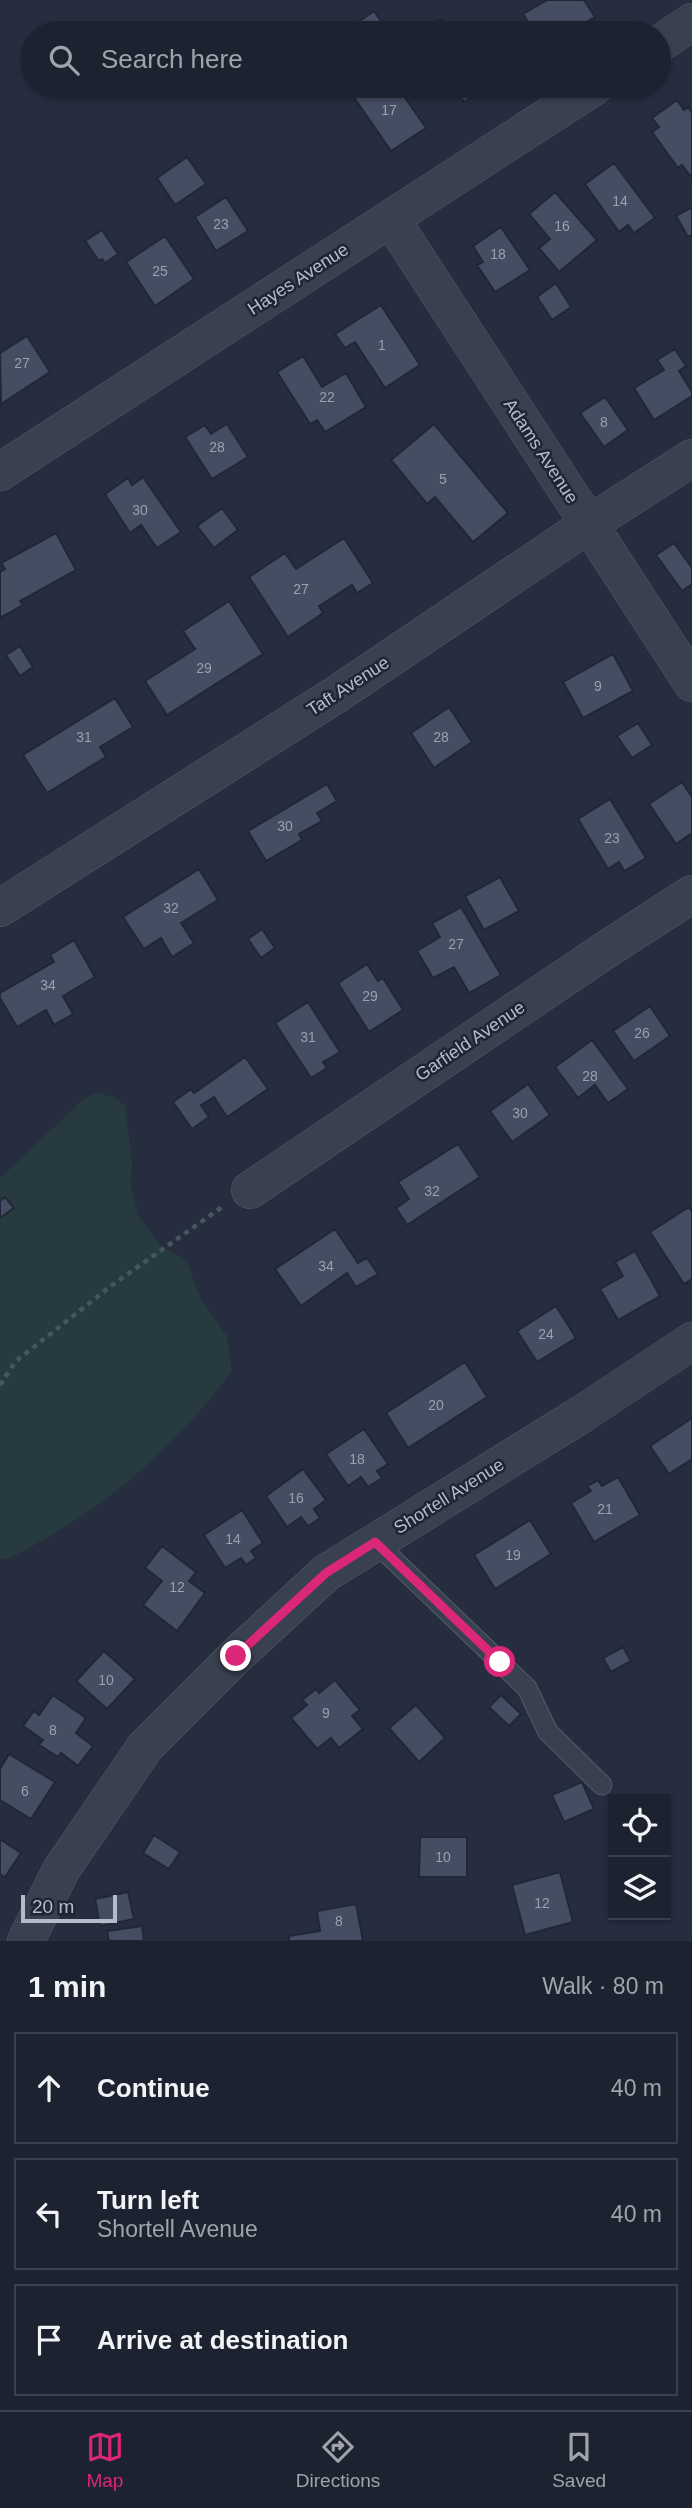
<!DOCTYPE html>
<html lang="en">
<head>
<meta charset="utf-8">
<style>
  :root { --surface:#1c222f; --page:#252a37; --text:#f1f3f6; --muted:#a0a4aa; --line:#3a3f4b; --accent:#db2777 }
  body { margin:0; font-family:Helvetica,sans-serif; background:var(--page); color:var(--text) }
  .controls { position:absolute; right:21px; bottom:21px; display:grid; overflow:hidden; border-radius:0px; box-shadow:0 2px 5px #0004 }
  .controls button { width:63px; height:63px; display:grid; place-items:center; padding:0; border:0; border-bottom:2px solid var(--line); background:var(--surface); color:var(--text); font:35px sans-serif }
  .scale { position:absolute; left:21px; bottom:18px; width:96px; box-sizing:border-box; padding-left:7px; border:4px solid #b5bbc9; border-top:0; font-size:19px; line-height:24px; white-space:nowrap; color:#b5bbc9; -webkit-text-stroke:5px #1e2534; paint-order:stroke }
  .stop { position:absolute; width:21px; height:21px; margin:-16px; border:5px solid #db2777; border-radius:50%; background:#fff }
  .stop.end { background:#db2777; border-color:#fff; box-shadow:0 2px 7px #0008 }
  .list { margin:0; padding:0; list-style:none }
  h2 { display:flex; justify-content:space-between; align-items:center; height:91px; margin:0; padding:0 28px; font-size:30px }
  h2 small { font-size:23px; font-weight:400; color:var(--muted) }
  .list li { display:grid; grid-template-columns:46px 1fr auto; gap:21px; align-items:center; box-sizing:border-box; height:112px; margin:0 14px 14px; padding:0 14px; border:2px solid var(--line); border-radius:0px }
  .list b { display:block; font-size:26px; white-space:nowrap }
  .list p { margin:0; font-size:23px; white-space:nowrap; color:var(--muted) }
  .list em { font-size:23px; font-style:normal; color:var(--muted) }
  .icon { flex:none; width:38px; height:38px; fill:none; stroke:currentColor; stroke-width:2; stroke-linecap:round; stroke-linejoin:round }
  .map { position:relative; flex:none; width:692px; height:1941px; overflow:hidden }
  .search { position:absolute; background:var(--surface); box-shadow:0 2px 5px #0004; left:21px; right:21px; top:21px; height:77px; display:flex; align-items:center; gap:18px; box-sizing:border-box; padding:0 24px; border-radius:38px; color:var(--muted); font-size:26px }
  .sheet { height:469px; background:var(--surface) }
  nav { display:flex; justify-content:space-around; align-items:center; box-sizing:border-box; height:98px; border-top:2px solid var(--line); background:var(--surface); font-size:19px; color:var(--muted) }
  nav a { display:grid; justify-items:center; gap:4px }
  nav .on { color:var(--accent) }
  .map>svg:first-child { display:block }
  .green { fill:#273a40 }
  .building { fill:#444d61; stroke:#202736; stroke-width:2 }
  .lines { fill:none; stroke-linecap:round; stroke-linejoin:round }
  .service-casing { stroke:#545b69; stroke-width:21 }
  .minor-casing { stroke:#545b69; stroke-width:38 }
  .path { stroke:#45575d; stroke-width:4.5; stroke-dasharray:5 5; stroke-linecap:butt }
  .service { stroke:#39404f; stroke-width:19 }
  .minor { stroke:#39404f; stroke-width:37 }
  .route { stroke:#db2777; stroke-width:9 }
  .labels { text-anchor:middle; stroke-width:5; stroke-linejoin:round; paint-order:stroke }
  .number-label { font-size:14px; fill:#99a0af }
  .street-label { font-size:18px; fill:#b5bbc9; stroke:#1e2534 }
</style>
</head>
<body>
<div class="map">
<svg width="692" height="1941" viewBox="0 0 692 1941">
  <rect width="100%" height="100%" fill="#252d3f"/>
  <path class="green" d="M96,1093L115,1097L125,1106L132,1163L131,1187L139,1217L160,1245L187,1262L202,1302L227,1336L232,1371C169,1454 101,1512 8,1559H0V1178L84,1099Z"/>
  <path class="building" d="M547,0H584L595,17L568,33H535L523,14Z
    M374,11L389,33H353L350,28Z
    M441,19L450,33H419Z
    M353,86H397L426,128L391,151L351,93L356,90Z
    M453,86H488L464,102Z
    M677,100L684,110L688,107L692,113V178L682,165L678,168L652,132L659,127L652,118Z
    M187,157L206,184L175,205L157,178Z
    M614,163L655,218L634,233L628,225L619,232L585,184Z
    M555,192L597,240L559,272L539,248L550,239L529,214Z
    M226,197L248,231L216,251L195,217Z
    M692,207V235L688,237L676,216Z
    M501,227L530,270L495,292L477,265L483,262L473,246Z
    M102,230L118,254L105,263L102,259L99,261L85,241Z
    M165,236L194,279L155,306L126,262Z
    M556,283L571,307L552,320L537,297Z
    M381,305L420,365L385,388L355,342L345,348L335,334Z
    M27,336L50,372L1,404L0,353Z
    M675,349L686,366L679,371L692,392V396L654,420L634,388L664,370L657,360Z
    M303,356L322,387L346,373L366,407L325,432L317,420L310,424L277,372Z
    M605,397L628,430L604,447L580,413Z
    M227,424L248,457L212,479L185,437L205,425L211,434Z
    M434,424L508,513L473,542L435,497L427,504L391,460Z
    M143,477L181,532L157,548L141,525L130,533L105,494L128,478L132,485Z
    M222,508L238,530L214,548L197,526Z
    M56,533L76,570L20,601L23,605L0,618V572L5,569L1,563Z
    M344,538L373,583L357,593L352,585L319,606L323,613L288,637L249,577L285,553L296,569Z
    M674,543L692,568V584L682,591L656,555Z
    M229,601L263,654L167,715L145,681L195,649L183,631Z
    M20,646L33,667L20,676L6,655Z
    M613,654L633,691L583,718L563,682Z
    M115,698L133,727L100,747L106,757L47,793L23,755Z
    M449,707L472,742L434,768L411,733Z
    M638,723L652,745L632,758L617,736Z
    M682,782L692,797V833L676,844L649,804Z
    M327,784L337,801L317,813L322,821L299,834L302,840L266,861L248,831Z
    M610,799L646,858L624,871L619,862L608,869L578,819Z
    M199,869L218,900L181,923L194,943L172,957L161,938L144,949L123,917Z
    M500,877L519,911L484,930L465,896Z
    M461,907L501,975L469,993L454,967L433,978L417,951L440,937L432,923Z
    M262,929L275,948L261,958L248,939Z
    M74,940L95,977L63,996L73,1014L54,1025L46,1010L17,1027L0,998V993L54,962L50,955Z
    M367,964L378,981L383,978L403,1010L369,1032L338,983Z
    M308,1002L340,1052L323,1062L327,1068L311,1078L275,1023Z
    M650,1006L670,1036L634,1061L613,1031Z
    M592,1040L628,1089L608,1103L595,1085L578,1098L555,1067Z
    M245,1057L268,1089L227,1117L214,1097L201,1105L209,1117L192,1129L173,1102L191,1089L194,1093Z
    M528,1084L550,1115L512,1142L490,1111Z
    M458,1144L480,1177L407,1225L396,1208L409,1199L398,1182Z
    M5,1197L14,1208L0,1218V1201Z
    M689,1207L692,1212V1279L684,1284L650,1232Z
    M335,1229L358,1263L367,1258L378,1274L356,1287L347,1273L301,1306L275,1269Z
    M635,1251L660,1296L618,1320L600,1289L623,1276L615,1262Z
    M556,1306L576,1338L537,1362L517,1331Z
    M465,1362L487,1397L408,1448L386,1413Z
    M692,1418V1459L669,1474L650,1446Z
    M364,1429L388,1464L377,1471L382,1478L368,1487L361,1477L348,1486L326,1454Z
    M303,1469L326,1500L314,1509L320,1518L308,1526L301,1517L287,1527L266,1496Z
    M618,1477L640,1515L594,1542L571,1503L591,1491L587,1486L598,1480L602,1486Z
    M242,1510L263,1543L251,1551L256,1558L246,1565L241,1558L225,1568L204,1535Z
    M530,1520L551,1554L495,1589L474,1555Z
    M162,1546L196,1572L189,1581L205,1593L177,1631L143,1605L162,1581L145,1568Z
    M623,1647L631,1661L611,1672L603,1658Z
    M104,1651L135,1679L107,1709L76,1681Z
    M335,1680L360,1710L352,1716L363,1729L339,1748L331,1738L317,1749L291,1718L307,1705L302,1700L316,1689L319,1693Z
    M53,1695L86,1718L76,1733L93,1746L78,1766L61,1753L58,1757L39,1745L43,1740L23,1726L34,1711L39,1715Z
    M501,1695L521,1714L509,1726L489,1707Z
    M416,1705L445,1738L419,1762L389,1728Z
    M9,1754L55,1782L31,1819L0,1800V1769Z
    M582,1782L594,1809L564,1822L552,1795Z
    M154,1835L180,1852L169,1869L143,1853Z
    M420,1837H467V1877H419Z
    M0,1839L21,1853L5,1877L0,1874Z
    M560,1872L573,1922L525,1935L512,1885Z
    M128,1892L134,1919L100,1926L95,1899Z
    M356,1904L363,1941H289V1936L320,1931L317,1911Z
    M142,1926L144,1941H109L107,1931Z"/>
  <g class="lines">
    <g class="service-casing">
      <path id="service" d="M375,1542L527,1688L548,1732L602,1785"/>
    </g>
    <g class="minor-casing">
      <path id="minor" d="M659,44L692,22
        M391,219L692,683
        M0,472L595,86
        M0,908L337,694L589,524L692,458
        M250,1190L607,949L692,894
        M26,1941L61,1870L145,1747L236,1656L326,1573L582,1414L692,1341"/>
    </g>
    <path class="path" d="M0,1385L16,1361L111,1286L222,1207"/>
    <use href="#service" class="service"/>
    <use href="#minor" class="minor"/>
  </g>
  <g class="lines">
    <path class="route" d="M236,1656L326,1573L375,1542L500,1662"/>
  </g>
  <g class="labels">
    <g class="number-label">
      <text x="389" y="115">17</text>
      <text x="620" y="206">14</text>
      <text x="221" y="229">23</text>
      <text x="562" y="231">16</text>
      <text x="498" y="259">18</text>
      <text x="160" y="276">25</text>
      <text x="382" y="350">1</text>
      <text x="22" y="368">27</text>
      <text x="327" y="402">22</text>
      <text x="604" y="427">8</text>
      <text x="217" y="452">28</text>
      <text x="443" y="484">5</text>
      <text x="140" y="515">30</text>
      <text x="301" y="594">27</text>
      <text x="204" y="673">29</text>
      <text x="598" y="691">9</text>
      <text x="84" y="742">31</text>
      <text x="441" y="742">28</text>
      <text x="285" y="831">30</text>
      <text x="612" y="843">23</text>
      <text x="171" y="913">32</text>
      <text x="456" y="949">27</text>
      <text x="48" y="990">34</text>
      <text x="370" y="1001">29</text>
      <text x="642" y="1038">26</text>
      <text x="308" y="1042">31</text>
      <text x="590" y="1081">28</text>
      <text x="520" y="1118">30</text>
      <text x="432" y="1196">32</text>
      <text x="326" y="1271">34</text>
      <text x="546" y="1339">24</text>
      <text x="436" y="1410">20</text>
      <text x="357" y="1464">18</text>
      <text x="296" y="1503">16</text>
      <text x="605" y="1514">21</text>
      <text x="233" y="1544">14</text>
      <text x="513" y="1560">19</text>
      <text x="177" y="1592">12</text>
      <text x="106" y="1685">10</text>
      <text x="326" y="1718">9</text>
      <text x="53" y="1735">8</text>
      <text x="25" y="1796">6</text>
      <text x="443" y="1862">10</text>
      <text x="542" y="1908">12</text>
      <text x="339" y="1926">8</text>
    </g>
    <g class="street-label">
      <text transform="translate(298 279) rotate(-33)" y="6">Hayes Avenue</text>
      <text transform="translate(541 451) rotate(57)" y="6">Adams Avenue</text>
      <text transform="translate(348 686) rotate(-33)" y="6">Taft Avenue</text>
      <text transform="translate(470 1041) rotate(-34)" y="6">Garfield Avenue</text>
      <text transform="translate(449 1496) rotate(-32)" y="6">Shortell Avenue</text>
    </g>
  </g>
</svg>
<div class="controls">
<button><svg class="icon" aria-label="locate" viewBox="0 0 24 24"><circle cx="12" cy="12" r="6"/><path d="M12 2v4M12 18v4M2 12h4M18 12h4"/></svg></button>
<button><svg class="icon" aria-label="layers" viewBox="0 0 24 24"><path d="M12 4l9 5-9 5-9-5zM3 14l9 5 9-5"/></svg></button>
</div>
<div class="scale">20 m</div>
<div class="stop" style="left:500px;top:1662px"></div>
<div class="stop end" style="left:236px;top:1656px"></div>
<div class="search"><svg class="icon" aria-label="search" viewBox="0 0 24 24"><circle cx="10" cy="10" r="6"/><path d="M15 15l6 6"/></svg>Search here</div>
</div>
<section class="sheet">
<h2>1 min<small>Walk · 80 m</small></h2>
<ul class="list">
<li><svg class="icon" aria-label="ahead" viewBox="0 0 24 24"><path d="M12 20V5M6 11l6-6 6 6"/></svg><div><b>Continue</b></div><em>40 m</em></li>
<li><svg class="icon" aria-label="left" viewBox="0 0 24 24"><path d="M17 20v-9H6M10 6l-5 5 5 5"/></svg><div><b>Turn left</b><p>Shortell Avenue</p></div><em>40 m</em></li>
<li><svg class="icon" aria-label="arrive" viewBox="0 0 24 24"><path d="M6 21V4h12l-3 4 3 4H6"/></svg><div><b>Arrive at destination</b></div></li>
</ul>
</section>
<nav>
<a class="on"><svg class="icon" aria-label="map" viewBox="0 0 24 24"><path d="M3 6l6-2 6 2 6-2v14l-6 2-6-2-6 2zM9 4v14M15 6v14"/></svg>Map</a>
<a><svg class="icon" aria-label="directions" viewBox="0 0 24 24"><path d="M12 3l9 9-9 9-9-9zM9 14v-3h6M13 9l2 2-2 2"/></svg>Directions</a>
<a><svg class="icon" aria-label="saved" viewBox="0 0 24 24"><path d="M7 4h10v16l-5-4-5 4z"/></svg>Saved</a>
</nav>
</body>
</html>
